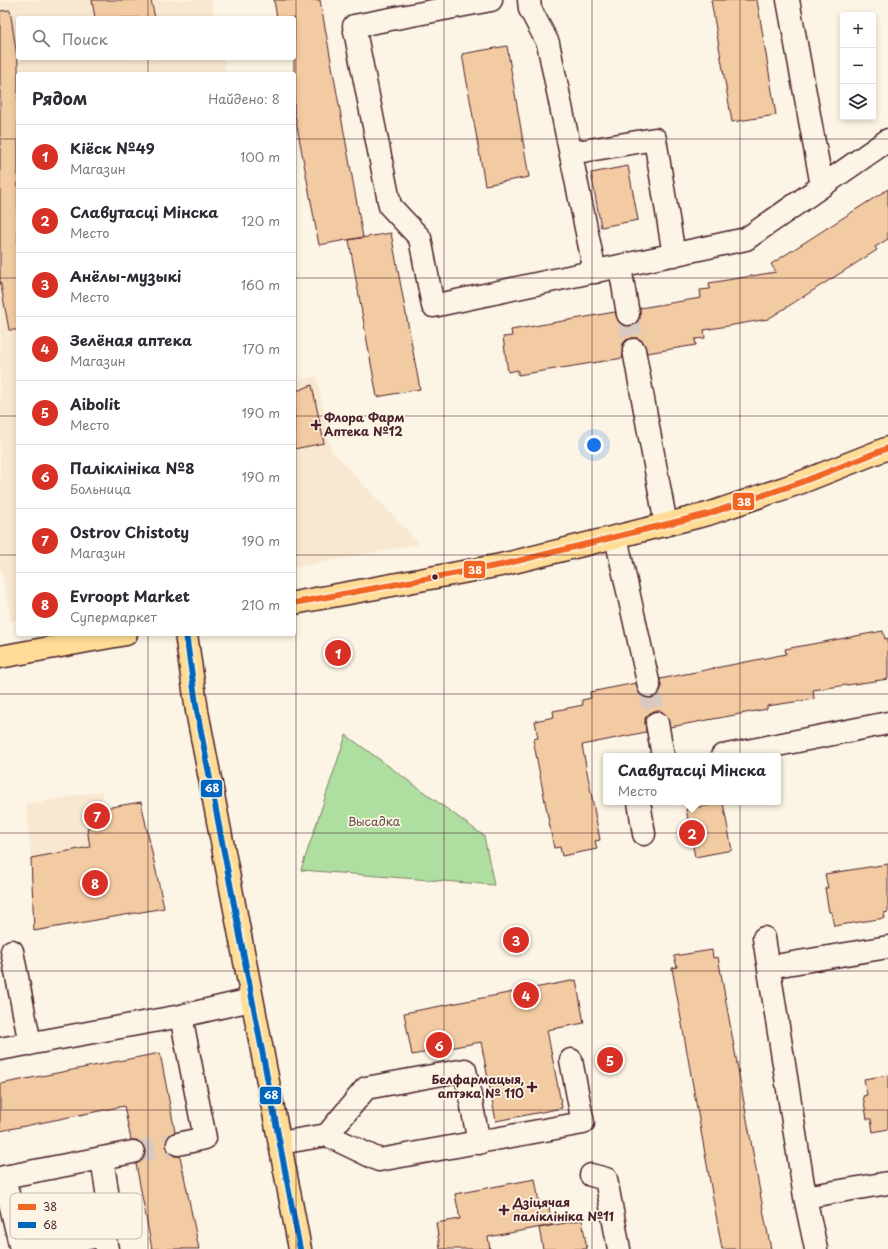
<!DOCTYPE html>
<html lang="ru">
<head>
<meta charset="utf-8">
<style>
  :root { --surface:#fff; --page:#f2f2f3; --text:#2b2b33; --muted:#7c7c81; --line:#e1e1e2; --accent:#d93025 }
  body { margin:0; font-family:"Playpen Sans",sans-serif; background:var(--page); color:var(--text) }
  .controls { position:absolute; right:12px; top:12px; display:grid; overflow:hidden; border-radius:4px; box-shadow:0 2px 6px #0003 }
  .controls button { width:36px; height:36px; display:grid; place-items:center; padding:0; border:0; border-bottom:1px solid var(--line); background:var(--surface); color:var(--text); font:20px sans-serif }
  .you { position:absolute; left:594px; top:445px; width:14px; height:14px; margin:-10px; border:3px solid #fff; border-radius:50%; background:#1a73e8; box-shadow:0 0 0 6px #1a73e833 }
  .badge { display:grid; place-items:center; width:26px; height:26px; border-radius:50%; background:var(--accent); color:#fff; font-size:13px; font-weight:700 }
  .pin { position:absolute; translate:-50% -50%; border:2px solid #fff; box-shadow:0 1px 4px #0006 }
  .popup { position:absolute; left:603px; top:753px; width:178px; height:52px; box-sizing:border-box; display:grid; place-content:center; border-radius:4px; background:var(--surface); filter:drop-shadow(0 1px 3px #0005); font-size:13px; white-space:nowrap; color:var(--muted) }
  .popup b { font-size:15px; color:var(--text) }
  .popup::after { content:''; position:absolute; left:50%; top:100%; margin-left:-8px; border:8px solid transparent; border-top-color:var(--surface) }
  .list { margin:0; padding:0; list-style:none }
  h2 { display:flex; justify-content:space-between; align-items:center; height:52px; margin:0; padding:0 16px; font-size:17px }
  h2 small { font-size:13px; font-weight:400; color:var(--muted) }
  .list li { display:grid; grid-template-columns:26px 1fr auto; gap:12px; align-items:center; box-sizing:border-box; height:64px; padding:0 16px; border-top:1px solid var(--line) }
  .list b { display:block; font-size:15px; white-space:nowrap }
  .list p { margin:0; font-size:13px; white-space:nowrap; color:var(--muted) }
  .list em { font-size:13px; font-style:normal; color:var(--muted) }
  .icon { flex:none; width:22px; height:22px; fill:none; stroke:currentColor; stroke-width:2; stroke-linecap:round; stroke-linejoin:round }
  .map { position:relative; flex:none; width:888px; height:1249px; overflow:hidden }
  .search { position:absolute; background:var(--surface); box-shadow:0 2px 6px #0003; left:16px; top:16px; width:280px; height:44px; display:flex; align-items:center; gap:10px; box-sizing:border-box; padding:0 14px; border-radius:4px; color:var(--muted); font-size:15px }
  .panel { position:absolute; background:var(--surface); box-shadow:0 2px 6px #0003; left:16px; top:72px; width:280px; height:564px; border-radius:4px }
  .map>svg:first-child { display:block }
  .built { fill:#f9e8d1 }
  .green { fill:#afdfa0; stroke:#7c7f66 }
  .building { fill:#f3cba2; stroke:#4a1f2b }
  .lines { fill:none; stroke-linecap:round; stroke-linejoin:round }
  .minor-tunnel { stroke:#d8cac0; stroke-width:22; stroke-dasharray:22 11; stroke-linecap:butt }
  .minor-casing { stroke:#4a1f2b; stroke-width:25 }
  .major-casing { stroke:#4a1f2b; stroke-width:25 }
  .minor { stroke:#fcf5e5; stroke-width:22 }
  .major { stroke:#ffdd96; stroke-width:22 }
  .bus-1-casing { stroke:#fcf5e5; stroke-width:9 }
  .bus-2-casing { stroke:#fcf5e5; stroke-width:9 }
  .bus-1 { stroke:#f26522; stroke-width:6 }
  .bus-2 { stroke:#0065bd; stroke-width:6 }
  .grid { fill:none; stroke:#4a1f2b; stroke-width:1; stroke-opacity:0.55 }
  .poi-dot { fill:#4a1f2b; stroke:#fcf5e5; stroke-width:1.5 }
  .labels { text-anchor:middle; stroke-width:3.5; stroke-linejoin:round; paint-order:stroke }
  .poi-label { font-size:12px; font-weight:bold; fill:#4a1f2b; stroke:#fcf5e5; text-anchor:start }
  .park-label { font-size:12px; fill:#634f48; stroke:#fcf5e5 }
  .key { fill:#fcf5e5; stroke:#c7b5ad; stroke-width:1 }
  .key-label { font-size:11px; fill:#4a1f2b }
  .line-badge { stroke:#fcf5e5; stroke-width:1.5 }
  .badge-label { font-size:11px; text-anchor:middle; font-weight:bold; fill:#fff }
</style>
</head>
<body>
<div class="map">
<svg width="888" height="1249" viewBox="0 0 888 1249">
  <rect width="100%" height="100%" fill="#fcf5e5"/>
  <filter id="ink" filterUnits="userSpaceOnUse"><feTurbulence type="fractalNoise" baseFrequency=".025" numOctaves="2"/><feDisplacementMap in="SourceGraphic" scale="8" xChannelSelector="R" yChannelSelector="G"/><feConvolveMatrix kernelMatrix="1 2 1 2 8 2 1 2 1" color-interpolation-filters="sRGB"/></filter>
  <g filter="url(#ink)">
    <path class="built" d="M0,0H211L215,18H18V58H223L227,74H18V620L11,621L0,565Z
      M317,376L331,450L420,544L294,568V381Z
      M102,791L105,808L141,802L164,908L34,931L31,858L26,804Z"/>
    <path class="green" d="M346,735L484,836L494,885L301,870Z"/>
    <path class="building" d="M92,0H151L155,18H95Z
      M274,0H320L363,237L319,245L294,110V18H277Z
      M711,0H757L776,115L732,122Z
      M10,10L18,63V330H9L0,280V11Z
      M507,46L529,177L485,185L462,54Z
      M628,166L638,220L601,227L591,173Z
      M888,189V239L875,247L877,250L768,319L704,330L705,338L695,339L696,345L647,353L643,342L638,338H632L626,340L622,345L623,358L518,375V370L508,372L503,337L512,336L511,330L615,312L619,322L624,326H630L636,324L640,319V308L701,298L700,290L710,289L709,283L776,272L771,264Z
      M391,233L420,389L377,397L349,240Z
      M312,385L324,443L294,449V392Z
      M883,631L885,639L888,638V679L813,690L814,699L767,706V709L670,727L666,715L661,711H654L649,714L645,718L646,732L582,745L600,840L595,841L597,849L562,856L560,847L554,848L533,739L538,738L535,721L554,717L553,711L583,705L582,700L591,698L590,692L636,683L640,695L645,698H651L657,695L661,690L660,679L786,654L785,649Z
      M141,802L164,908L34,931L31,858L90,847L87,828L106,823L105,808Z
      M723,803L732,850L695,857L686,809Z
      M888,864V912L884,913L885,918L834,926L831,912H829L825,888H828L825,874Z
      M712,950L713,958L718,957L765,1220L771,1249H722L672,968L677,967L674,956Z
      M576,980L584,1023L547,1030L562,1108L496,1121L481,1042L412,1055L404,1013Z
      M160,1053L175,1132L169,1135L166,1140V1146L169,1153L174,1156H180L199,1249H152L136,1164L141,1161L145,1156V1150L142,1144L137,1140H131L124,1106L0,1131V1084Z
      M888,1075V1129L873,1132L871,1119H867L863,1096L867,1095L864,1079Z
      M535,1179L539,1202L548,1201L552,1225L488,1237L490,1249H440L436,1223L460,1219L455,1194Z
      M582,1220L587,1249H543L539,1228Z"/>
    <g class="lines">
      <path class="minor-tunnel" d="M628,314L634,350
        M649,686L657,723
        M133,1152L178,1144"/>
      <g class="minor-casing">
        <path id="minor" d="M491,0L354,26L390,206L420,238L433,306L746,239L888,140
          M529,0L530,9L548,43L595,272
          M788,0L822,186
          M571,153L655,139L674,255
          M620,267L628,314
          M634,350L666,525
          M616,537L649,686
          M657,723L663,756
          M722,756L888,723
          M639,802L644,834
          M764,938L805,1197L816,1249
          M12,951L30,1044
          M769,967L888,947
          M0,1049L181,1016L251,1000
          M327,1135L366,1088L465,1070L479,1143
          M280,1143L327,1135L379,1160L583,1123L571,1060
          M178,1144L205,1138L181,1016
          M102,1158L110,1211L104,1235L107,1249
          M591,1175L606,1179L619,1249
          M805,1197L888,1183
          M21,1249L4,1177L133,1152
          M34,1249L104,1235"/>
      </g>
      <g class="major-casing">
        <path id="major" d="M294,603L501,565L708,514L802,482L888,448
          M186,634L197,711L300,1249
          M0,657L126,634"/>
      </g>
      <use href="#minor" class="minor"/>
      <use href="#major" class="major"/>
      <g class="bus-1-casing">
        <path id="bus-1" d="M294,603L501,565L708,514L802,482L888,448"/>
      </g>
      <g class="bus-2-casing">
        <path id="bus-2" d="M186,634L197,711L300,1249"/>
      </g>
      <use href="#bus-1" class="bus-1"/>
      <use href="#bus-2" class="bus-2"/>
    </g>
  </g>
  <path class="grid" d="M148,0V18M296,0V1249M444,0V1249M592,0V1249M740,0V1249M148,58V74M0,139H18M294,139H888M0,278H18M294,278H888M0,416H18M294,416H888M0,555H18M294,555H888M148,634V1249M0,694H888M0,833H888M0,971H888M0,1110H888"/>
  <g class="poi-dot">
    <path d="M314 419h4v4h4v4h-4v4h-4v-4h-4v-4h4z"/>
    <circle cx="435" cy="577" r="3.5"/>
    <path d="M530 1081h4v4h4v4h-4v4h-4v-4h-4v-4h4z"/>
    <path d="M502 1204h4v4h4v4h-4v4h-4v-4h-4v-4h4z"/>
  </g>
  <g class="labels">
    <g class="poi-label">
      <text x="324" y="422">Флора Фарм<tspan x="324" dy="14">Аптека №12</tspan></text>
      <text x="524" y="1084" text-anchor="end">Белфармацыя,<tspan x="524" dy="14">аптэка № 110</tspan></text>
      <text x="513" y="1207">Дзіцячая<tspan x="513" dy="14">паліклініка №11</tspan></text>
    </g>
    <g class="park-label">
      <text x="374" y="826">Высадка</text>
    </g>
  </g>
  <rect x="10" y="1193" width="132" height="46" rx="6" class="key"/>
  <rect x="18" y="1204" width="18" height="6" fill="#f26522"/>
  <rect x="18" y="1222" width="18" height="6" fill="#0065bd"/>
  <g class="key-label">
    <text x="43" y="1211">38</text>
    <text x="43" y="1229">68</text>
  </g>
  <g class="line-badge">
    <rect x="732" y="492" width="23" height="19" rx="4" fill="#f26522"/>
    <rect x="463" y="560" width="23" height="19" rx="4" fill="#f26522"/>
    <rect x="200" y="779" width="23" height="19" rx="4" fill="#0065bd"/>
    <rect x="259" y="1086" width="23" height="19" rx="4" fill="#0065bd"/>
  </g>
  <g class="badge-label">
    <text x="744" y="506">38</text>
    <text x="475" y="574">38</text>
    <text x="212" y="792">68</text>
    <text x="271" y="1099">68</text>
  </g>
</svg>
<div class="controls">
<button>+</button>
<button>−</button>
<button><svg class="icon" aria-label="layers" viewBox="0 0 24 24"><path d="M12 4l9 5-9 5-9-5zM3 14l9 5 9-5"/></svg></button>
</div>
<div class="you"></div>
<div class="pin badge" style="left:338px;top:653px">1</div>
<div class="pin badge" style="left:692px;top:833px">2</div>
<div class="popup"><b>Славутасці Мінска</b>Место</div>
<div class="pin badge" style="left:516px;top:940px">3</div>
<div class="pin badge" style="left:526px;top:995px">4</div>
<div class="pin badge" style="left:610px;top:1060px">5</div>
<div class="pin badge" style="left:439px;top:1045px">6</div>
<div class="pin badge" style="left:97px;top:816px">7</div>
<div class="pin badge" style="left:95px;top:883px">8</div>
<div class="search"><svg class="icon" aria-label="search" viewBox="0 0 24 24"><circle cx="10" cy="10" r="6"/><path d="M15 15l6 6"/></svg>Поиск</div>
<section class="panel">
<h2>Рядом<small>Найдено: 8</small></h2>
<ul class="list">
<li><span class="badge">1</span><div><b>Кіёск №49</b><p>Магазин</p></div><em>100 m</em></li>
<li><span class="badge">2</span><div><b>Славутасці Мінска</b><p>Место</p></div><em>120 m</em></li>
<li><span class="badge">3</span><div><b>Анёлы-музыкі</b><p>Место</p></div><em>160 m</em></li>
<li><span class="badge">4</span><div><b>Зелёная аптека</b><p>Магазин</p></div><em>170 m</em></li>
<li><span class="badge">5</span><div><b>Aibolit</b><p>Место</p></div><em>190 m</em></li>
<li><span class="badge">6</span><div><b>Паліклініка №8</b><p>Больница</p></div><em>190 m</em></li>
<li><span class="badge">7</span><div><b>Ostrov Chistoty</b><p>Магазин</p></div><em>190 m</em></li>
<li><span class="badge">8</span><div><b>Evroopt Market</b><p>Супермаркет</p></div><em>210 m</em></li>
</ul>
</section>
</div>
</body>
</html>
